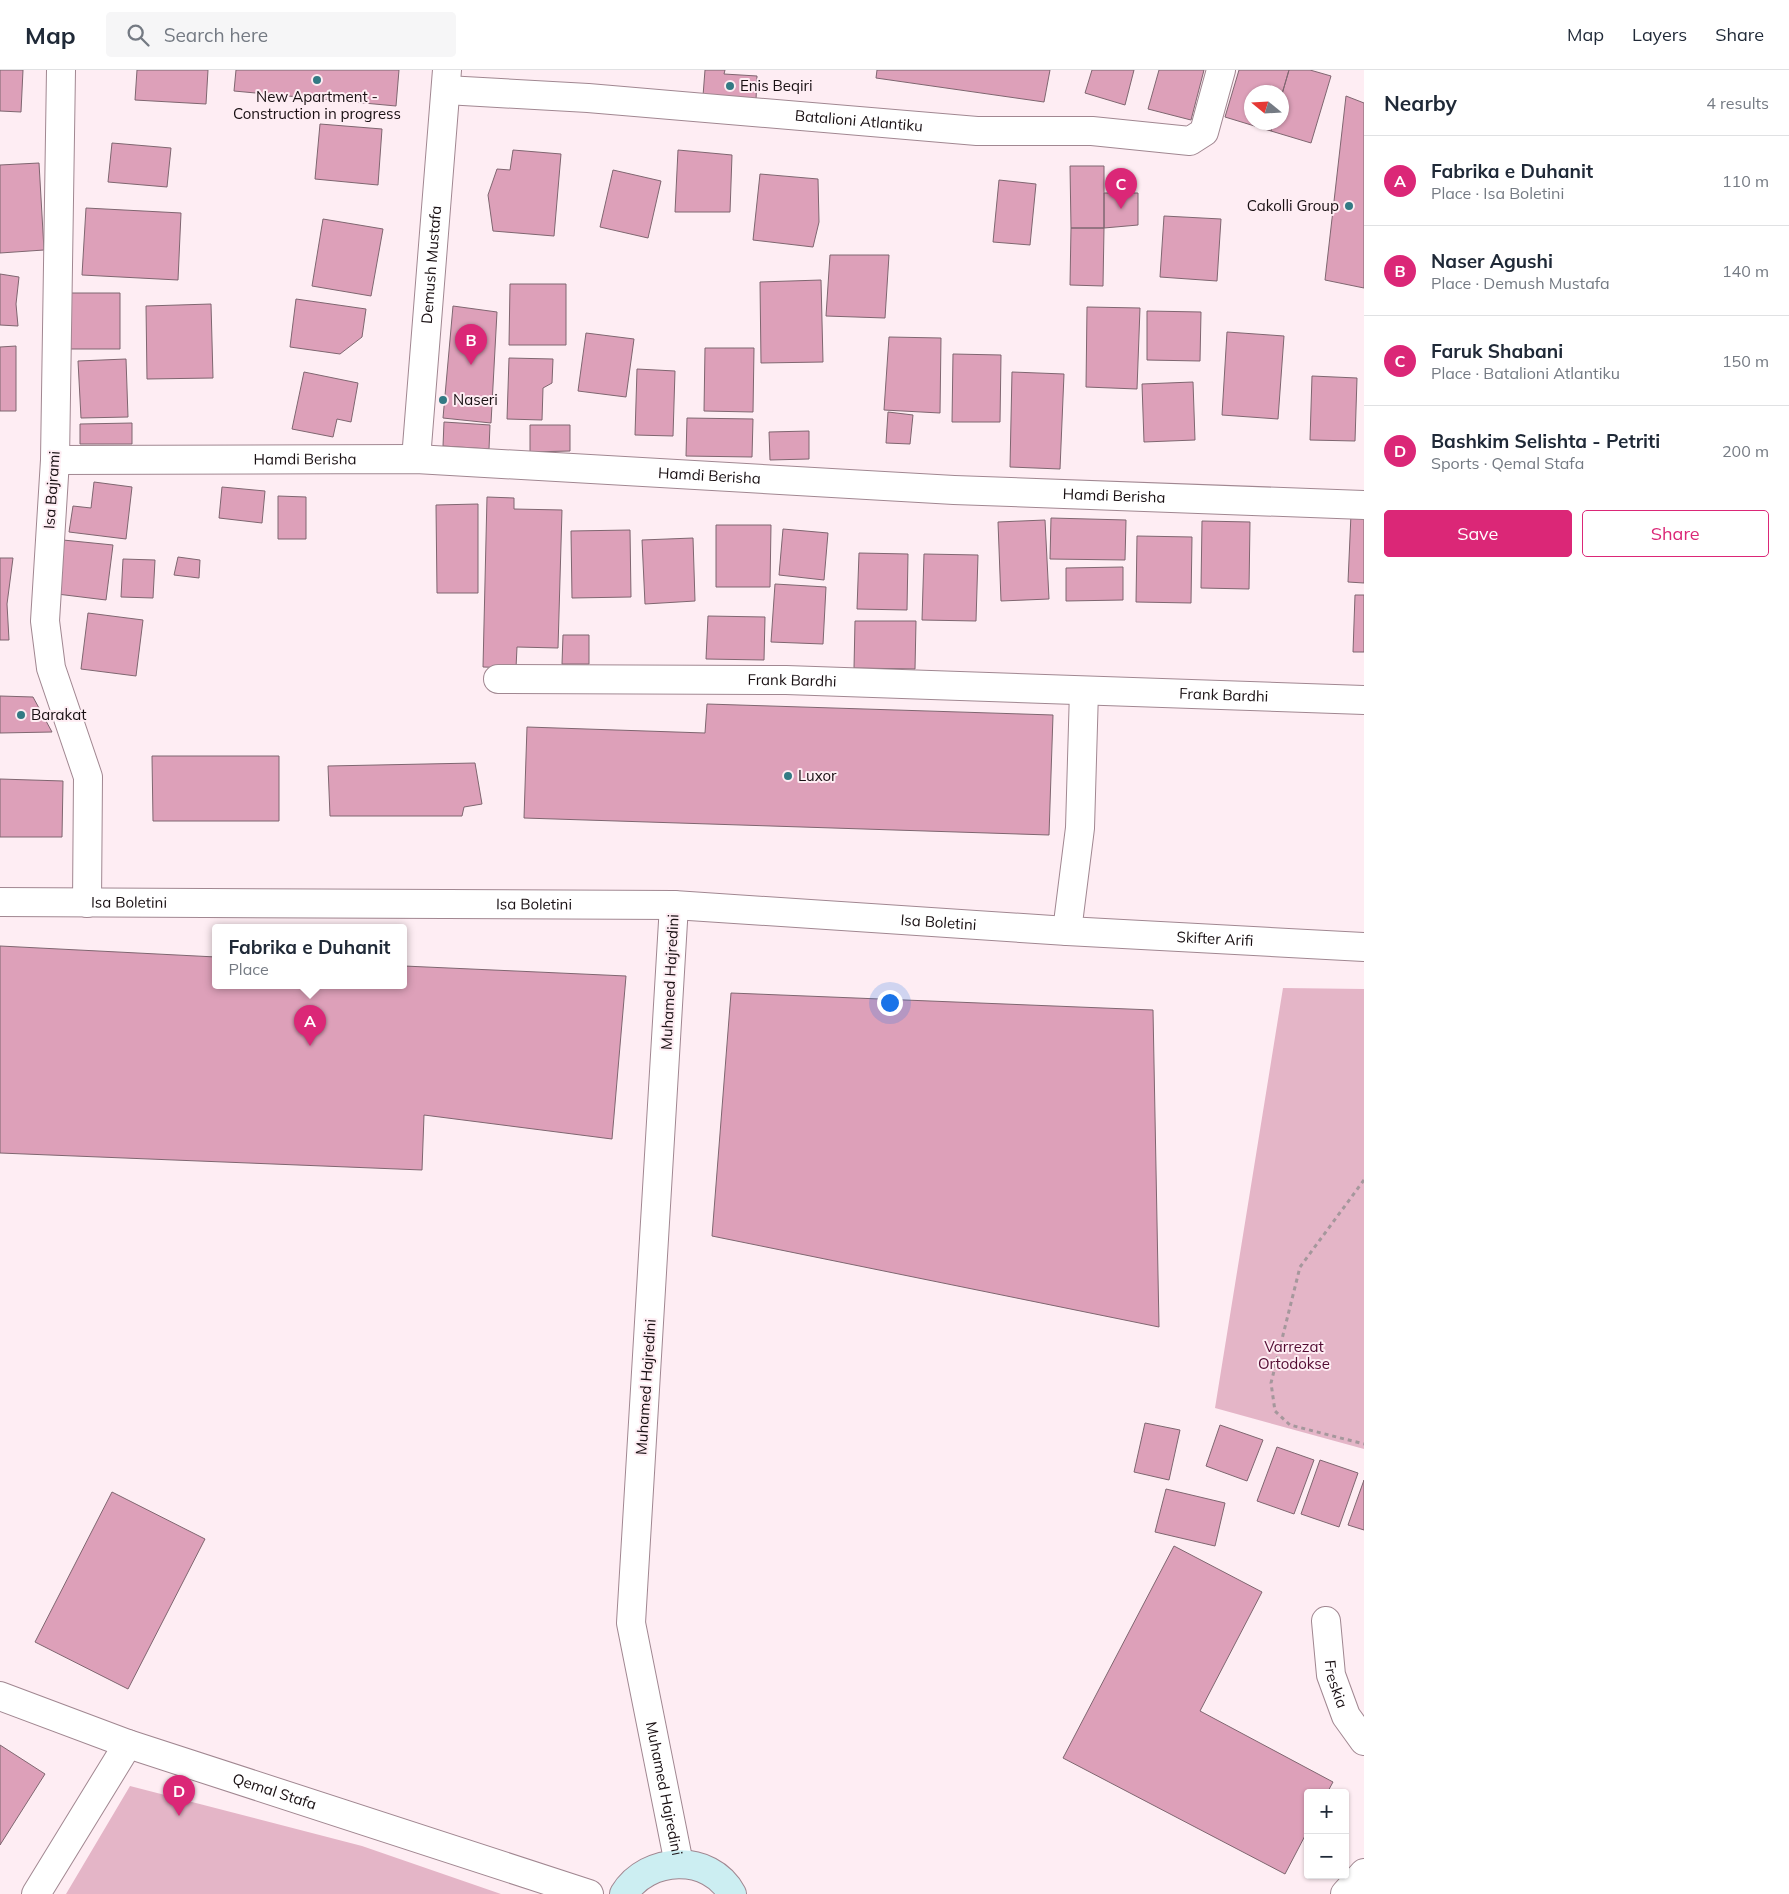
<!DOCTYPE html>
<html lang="en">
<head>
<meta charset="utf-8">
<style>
  :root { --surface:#fff; --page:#f6f6f7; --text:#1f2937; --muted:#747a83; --line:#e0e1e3; --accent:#db2777 }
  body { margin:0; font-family:Mulish,sans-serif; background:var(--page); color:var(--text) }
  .controls { position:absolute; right:15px; bottom:15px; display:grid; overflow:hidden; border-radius:5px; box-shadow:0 1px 4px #0004 }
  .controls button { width:45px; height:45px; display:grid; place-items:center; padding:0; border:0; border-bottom:1px solid var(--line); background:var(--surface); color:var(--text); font:25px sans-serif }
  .compass { position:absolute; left:1244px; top:15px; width:45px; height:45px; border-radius:50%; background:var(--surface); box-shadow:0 1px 4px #0004; rotate:288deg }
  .you { position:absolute; left:889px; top:932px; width:18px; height:18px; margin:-12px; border:4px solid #fff; border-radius:50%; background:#1a73e8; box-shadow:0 0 0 8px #1a73e833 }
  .badge { display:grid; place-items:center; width:32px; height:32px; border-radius:50%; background:var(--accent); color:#fff; font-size:16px; font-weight:700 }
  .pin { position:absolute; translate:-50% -41px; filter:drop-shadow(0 1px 2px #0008) }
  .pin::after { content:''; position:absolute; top:26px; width:18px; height:15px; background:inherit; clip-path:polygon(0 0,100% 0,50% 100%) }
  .popup { position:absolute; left:212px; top:854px; width:195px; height:65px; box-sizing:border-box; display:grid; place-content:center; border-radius:5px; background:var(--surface); filter:drop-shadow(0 1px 4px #0005); font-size:16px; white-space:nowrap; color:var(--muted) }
  .popup b { font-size:19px; color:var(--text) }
  .popup::after { content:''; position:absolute; left:50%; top:100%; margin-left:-10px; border:10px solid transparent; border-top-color:var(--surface) }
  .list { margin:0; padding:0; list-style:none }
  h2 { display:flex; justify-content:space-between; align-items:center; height:65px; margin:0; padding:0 20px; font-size:21px }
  h2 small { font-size:16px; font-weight:400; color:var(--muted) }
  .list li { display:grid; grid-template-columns:32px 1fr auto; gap:15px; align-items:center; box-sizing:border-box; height:90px; padding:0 20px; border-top:1px solid var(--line) }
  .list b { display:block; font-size:19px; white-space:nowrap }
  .list p { margin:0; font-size:16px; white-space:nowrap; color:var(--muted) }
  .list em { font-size:16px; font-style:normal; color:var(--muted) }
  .actions { display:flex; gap:10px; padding:15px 20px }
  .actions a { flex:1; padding:11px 0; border:1px solid var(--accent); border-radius:5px; text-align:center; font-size:18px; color:var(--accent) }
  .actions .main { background:var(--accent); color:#fff }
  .icon { flex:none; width:28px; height:28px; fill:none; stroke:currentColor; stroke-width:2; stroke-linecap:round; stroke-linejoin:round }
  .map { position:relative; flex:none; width:1364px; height:1824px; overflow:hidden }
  header { display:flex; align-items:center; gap:30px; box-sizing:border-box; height:70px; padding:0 25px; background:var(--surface); border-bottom:1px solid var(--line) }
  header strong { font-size:24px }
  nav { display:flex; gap:28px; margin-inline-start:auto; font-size:18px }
  .search { width:350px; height:45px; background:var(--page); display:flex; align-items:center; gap:12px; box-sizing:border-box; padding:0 18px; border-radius:5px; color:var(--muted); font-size:19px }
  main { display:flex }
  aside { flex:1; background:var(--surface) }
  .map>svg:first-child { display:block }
  .green { fill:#e4b5c7 }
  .building { fill:#dda0b9; stroke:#7f6670 }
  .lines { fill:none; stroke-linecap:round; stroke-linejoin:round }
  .minor-casing { stroke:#a18791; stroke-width:30 }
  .tertiary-casing { stroke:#a18791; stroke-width:30 }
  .secondary-casing { stroke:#a18791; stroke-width:30 }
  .path { stroke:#a5979c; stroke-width:3; stroke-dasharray:4 4; stroke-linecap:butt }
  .minor { stroke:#fff; stroke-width:28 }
  .tertiary { stroke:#fff; stroke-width:28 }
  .secondary { stroke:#cceef2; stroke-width:28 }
  .poi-dot { fill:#337a84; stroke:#feedf3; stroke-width:2 }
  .labels { text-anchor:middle; stroke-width:4; stroke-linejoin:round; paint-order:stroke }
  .poi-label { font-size:15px; fill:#180f12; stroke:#feedf3; text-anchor:start }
  .street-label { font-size:15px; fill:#180f12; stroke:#feedf3 }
  .park-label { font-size:15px; fill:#520b32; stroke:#feedf3 }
</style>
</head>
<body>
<header>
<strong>Map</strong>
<div class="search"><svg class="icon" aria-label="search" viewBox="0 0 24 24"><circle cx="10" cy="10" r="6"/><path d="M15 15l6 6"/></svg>Search here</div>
<nav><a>Map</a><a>Layers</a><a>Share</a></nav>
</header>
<main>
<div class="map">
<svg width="1364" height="1824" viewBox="0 0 1364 1824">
  <rect width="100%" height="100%" fill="#feedf3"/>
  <path class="green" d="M1283,918L1364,919V1379L1215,1338Z
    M130,1716L362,1776L501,1824H66Z"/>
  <path class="building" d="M0,0H23L21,42L0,41Z
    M137,0H208L206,34L135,30Z
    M236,0H399L396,36L234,21Z
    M705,0H725L724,4L757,6L756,30L703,26Z
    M877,0H1050L1044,32L876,8Z
    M1092,0H1134L1125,35L1085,23Z
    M1159,0H1204L1191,50L1148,39Z
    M1239,0H1289L1282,24V22H1252V52H1273L1271,61L1225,47Z
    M1289,0H1310L1331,6L1311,73L1271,61L1273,52H1282V24Z
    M1346,26L1364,33V218L1325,210Z
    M320,54L382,59L378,115L315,109Z
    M112,73L171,78L167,117L108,112Z
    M513,80L561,84L554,166L493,161L488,125L497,99L510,100Z
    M678,80L732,85L730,142H675Z
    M39,93L44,180L0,183V95Z
    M1070,96H1104V158H1071Z
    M613,100L661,111L648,168L600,157Z
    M760,104L818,109L819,152L813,177L753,170Z
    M999,110L1036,114L1030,175L993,172Z
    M1104,123H1138V155L1104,158Z
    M86,138L181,143L178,210L82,205Z
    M1164,146L1221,149L1217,211L1160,207Z
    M323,149L383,159L371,226L312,216Z
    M1071,158H1104L1103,216L1070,215Z
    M830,185H889L885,248L826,246Z
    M0,204L19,207L16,234L18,256L0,255Z
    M821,210L823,292L761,293L760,212Z
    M510,214H566V275H509Z
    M67,223H120V279H66Z
    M296,229L366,239L362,267L340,284L290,277Z
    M211,234L213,308L147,309L146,236Z
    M453,236L497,242L491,353L443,348Z
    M1087,237L1140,238L1137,319L1086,317Z
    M1147,241L1201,242L1200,291L1147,290Z
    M1227,262L1284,266L1278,349L1222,345Z
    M586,263L634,269L626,327L578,321Z
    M889,267L941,268L940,343L884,340Z
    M16,276V341H0V277Z
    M705,278H754L753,342L704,341Z
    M953,284L1001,285L1000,352H952Z
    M509,288L553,289L552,313L543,318L542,350L507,349Z
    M126,289L128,347L81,348L78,291Z
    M637,299L675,301L673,366L635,365Z
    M304,302L358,313L351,352L337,349L333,367L292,359Z
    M1012,302L1064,304L1060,399L1010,397Z
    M1312,306L1357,308L1355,371L1310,370Z
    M1193,312L1195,370L1144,372L1142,314Z
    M888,342L913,345L910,374L886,373Z
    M687,348L753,349L752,387L686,386Z
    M444,352L490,355L489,379L443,376Z
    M132,353V374H80V354Z
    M530,355H570V381L530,382Z
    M809,361V389L770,390L769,362Z
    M94,412L132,417L126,469L69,462L73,436L91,438Z
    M222,417L265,421L262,453L219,448Z
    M278,426L306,427V469H278Z
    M487,427L514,428V439L562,440L558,578L517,577L516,598L483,597Z
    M478,434V523H437L436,435Z
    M1351,444L1364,445V513L1348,512Z
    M1051,448L1126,450L1125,490L1050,489Z
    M1045,450L1049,529L1001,531L998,452Z
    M1202,451L1250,452L1249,519L1201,518Z
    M716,455H771L770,517H716Z
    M783,459L828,463L824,510L779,505Z
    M630,460L631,527L572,528L571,461Z
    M1137,466L1192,467L1191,533L1136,532Z
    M693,468L695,531L645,534L642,470Z
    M63,470L113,475L106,530L57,524Z
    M859,483L908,484L907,540L857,539Z
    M924,484L978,485L976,551L922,550Z
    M178,487L200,490L199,508L174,505Z
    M0,488H13L7,534L9,570H0Z
    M123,489L155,490L153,528L121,527Z
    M1123,497V530L1066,531V498Z
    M775,514L826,517L823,574L771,572Z
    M1355,525H1364V582H1353Z
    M88,543L143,550L136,606L81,599Z
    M708,546L765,547L764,590L706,589Z
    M855,551H916L915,599L854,598Z
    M563,565H589V594H562Z
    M0,626L33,627L52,662L0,663Z
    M707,634L1053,645L1049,765L524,748L527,657L705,663Z
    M152,686H279V751H153Z
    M475,693L482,734L464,737L462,746H330L328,696Z
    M0,709L63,711L62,767H0Z
    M0,876L216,887V915H404V896L626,906L612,1069L424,1045L422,1100L0,1083Z
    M731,923L1153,940L1159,1257L712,1166Z
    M1145,1353L1180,1360L1169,1410L1134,1402Z
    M1220,1355L1263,1370L1247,1411L1206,1396Z
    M1277,1377L1314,1390L1294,1444L1257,1431Z
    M1320,1390L1358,1403L1339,1457L1301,1444Z
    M1364,1410V1460L1348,1455Z
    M1166,1419L1225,1433L1215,1476L1155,1462Z
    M112,1422L205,1469L128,1619L35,1572Z
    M1174,1476L1262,1522L1200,1641L1333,1712L1327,1723H1308V1760L1285,1804L1063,1688Z
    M0,1675L45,1704L0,1775Z"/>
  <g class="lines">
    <g class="minor-casing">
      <g id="minor">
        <path d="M61,0L55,390L45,551L51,598L88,707L87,833"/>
        <path id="s1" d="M446,20L588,28L977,61H1092L1190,71L1204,62L1221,0"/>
        <path id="s2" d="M416,389L447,0"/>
        <path id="s3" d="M55,390L416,389L954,420L1364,435"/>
        <path id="s4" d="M498,609L786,610L1364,630"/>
        <path d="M1067,861L1080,758L1084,621"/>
        <path id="s5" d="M1326,1551L1331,1605L1346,1646L1364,1671"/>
        <path d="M0,1626L128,1674"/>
        <path id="s6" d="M36,1824L128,1674L589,1824"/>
        <path d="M1345,1824L1364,1803"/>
      </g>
    </g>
    <g class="tertiary-casing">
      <g id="tertiary">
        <path id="s7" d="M0,832L674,835L1067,861L1364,877"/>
        <path id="s8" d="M674,835L631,1553L679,1794"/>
      </g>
    </g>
    <g class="secondary-casing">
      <path id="secondary" d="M624,1824C647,1786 710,1783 732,1824"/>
    </g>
    <path class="path" d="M1364,1110L1300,1197L1271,1313L1275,1341L1290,1355L1364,1374"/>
    <use href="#minor" class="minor"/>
    <use href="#tertiary" class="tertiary"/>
    <use href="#secondary" class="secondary"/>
  </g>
  <g class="poi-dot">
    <circle cx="317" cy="10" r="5"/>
    <circle cx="730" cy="16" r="5"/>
    <circle cx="1349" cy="136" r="5"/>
    <circle cx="443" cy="330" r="5"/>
    <circle cx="21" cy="645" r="5"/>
    <circle cx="788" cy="706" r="5"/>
  </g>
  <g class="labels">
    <g class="poi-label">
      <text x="740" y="21">Enis Beqiri</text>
      <text x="317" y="32" text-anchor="middle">New Apartment -<tspan x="317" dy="17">Construction in progress</tspan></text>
      <text x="1339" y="141" text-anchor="end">Cakolli Group</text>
      <text x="453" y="335">Naseri</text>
      <text x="31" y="650">Barakat</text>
      <text x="798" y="711">Luxor</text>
    </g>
    <g class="street-label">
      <text dy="5" stroke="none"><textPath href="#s1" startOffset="414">Batalioni Atlantiku</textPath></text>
      <text dy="5" stroke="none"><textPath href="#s2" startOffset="195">Demush Mustafa</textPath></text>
      <text dy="5" stroke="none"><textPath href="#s3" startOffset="250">Hamdi Berisha</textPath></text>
      <text dy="5" stroke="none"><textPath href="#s3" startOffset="655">Hamdi Berisha</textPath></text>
      <text transform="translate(52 420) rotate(-86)" y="5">Isa Bajrami</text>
      <text dy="5" stroke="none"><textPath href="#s3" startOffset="1060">Hamdi Berisha</textPath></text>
      <text dy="5" stroke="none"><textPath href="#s4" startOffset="294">Frank Bardhi</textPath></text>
      <text dy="5" stroke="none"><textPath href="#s4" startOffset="726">Frank Bardhi</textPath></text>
      <text dy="5" stroke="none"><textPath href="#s7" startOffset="129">Isa Boletini</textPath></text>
      <text dy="5" stroke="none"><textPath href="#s7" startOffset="534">Isa Boletini</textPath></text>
      <text dy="5" stroke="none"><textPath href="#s7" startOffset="939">Isa Boletini</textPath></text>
      <text dy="5" stroke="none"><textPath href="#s7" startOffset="1216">Skifter Arifi</textPath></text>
      <text transform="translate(670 912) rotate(-87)" y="5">Muhamed Hajredini</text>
      <text transform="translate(646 1317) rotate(-86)" y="5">Muhamed Hajredini</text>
      <text dy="5" stroke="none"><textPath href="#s5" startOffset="64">Freskia</textPath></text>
      <text dy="5" stroke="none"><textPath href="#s8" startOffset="888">Muhamed Hajredini</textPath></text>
      <text dy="5" stroke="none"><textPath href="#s6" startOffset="330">Qemal Stafa</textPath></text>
    </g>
    <g class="park-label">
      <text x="1294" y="1282">Varrezat<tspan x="1294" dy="17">Ortodokse</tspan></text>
    </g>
  </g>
</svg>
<div class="controls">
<button>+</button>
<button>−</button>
</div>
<svg class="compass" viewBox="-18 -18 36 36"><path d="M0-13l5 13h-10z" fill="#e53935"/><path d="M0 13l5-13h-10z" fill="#747a83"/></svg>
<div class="you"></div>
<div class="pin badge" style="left:310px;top:976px">A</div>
<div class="popup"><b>Fabrika e Duhanit</b>Place</div>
<div class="pin badge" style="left:471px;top:295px">B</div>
<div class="pin badge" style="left:1121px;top:139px">C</div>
<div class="pin badge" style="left:179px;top:1746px">D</div>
</div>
<aside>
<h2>Nearby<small>4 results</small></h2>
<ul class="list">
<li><span class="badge">A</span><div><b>Fabrika e Duhanit</b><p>Place · Isa Boletini</p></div><em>110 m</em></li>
<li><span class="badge">B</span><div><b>Naser Agushi</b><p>Place · Demush Mustafa</p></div><em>140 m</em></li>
<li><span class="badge">C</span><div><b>Faruk Shabani</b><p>Place · Batalioni Atlantiku</p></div><em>150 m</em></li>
<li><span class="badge">D</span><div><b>Bashkim Selishta - Petriti</b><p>Sports · Qemal Stafa</p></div><em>200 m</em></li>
</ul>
<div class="actions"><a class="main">Save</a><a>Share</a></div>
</aside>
</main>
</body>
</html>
